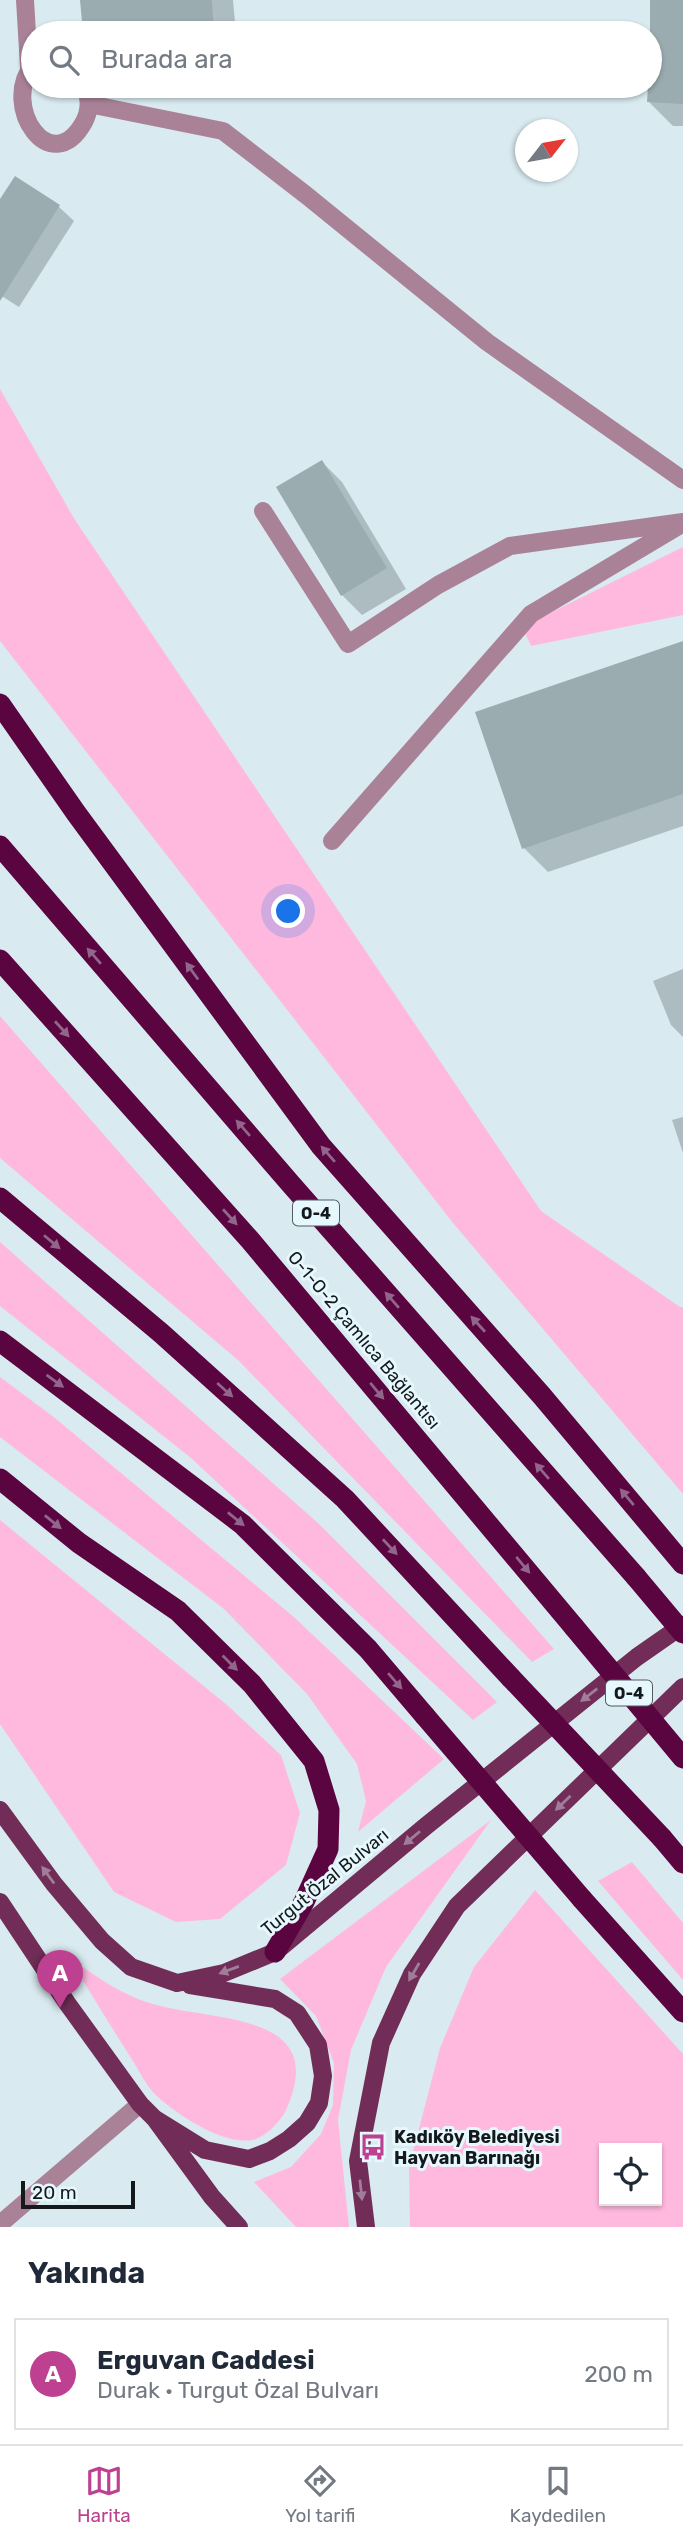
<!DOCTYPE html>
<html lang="tr">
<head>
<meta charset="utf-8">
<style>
  :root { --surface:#fff; --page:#f6f6f7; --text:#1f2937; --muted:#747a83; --line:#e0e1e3; --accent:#be4191 }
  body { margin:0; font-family:Rubik,sans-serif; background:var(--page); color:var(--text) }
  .controls { position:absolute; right:21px; bottom:21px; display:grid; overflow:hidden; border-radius:0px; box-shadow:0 2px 5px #0004 }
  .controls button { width:63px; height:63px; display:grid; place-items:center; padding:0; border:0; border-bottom:2px solid var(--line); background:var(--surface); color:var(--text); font:35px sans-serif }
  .compass { position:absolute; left:515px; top:119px; width:63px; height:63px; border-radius:50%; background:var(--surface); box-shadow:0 2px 5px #0004; rotate:59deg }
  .scale { position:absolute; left:21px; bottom:18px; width:114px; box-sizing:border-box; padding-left:7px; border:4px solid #141a1c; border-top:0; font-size:19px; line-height:24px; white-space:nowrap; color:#141a1c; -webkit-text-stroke:5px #e6f8fe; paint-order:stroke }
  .you { position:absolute; left:289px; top:912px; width:24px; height:24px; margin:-18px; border:5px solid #fff; border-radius:50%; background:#1a73e8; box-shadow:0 0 0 10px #1a73e833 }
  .badge { display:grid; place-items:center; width:46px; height:46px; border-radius:50%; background:var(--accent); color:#fff; font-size:23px; font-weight:700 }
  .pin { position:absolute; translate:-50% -58px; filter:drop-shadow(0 2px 4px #0008) }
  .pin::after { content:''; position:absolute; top:37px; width:24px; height:21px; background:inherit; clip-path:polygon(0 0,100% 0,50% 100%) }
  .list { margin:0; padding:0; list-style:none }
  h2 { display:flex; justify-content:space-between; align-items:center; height:91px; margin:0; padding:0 28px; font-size:30px }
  h2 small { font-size:23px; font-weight:400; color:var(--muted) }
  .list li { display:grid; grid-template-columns:46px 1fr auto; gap:21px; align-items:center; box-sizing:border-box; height:112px; margin:0 14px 14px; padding:0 14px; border:2px solid var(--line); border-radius:0px }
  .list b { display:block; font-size:26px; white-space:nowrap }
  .list p { margin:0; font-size:23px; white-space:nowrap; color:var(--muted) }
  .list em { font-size:23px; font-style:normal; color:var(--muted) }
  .icon { flex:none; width:38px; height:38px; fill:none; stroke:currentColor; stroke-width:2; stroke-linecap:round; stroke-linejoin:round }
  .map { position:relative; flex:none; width:683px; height:2227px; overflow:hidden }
  .search { position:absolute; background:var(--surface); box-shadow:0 2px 5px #0004; left:21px; right:21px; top:21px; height:77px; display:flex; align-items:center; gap:18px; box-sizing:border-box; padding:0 24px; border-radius:38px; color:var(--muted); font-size:26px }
  .sheet { height:217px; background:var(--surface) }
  nav { display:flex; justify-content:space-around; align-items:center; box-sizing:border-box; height:98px; border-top:2px solid var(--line); background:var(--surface); font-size:19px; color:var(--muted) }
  nav a { display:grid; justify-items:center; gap:4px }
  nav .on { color:var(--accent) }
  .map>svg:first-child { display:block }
  .green { fill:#ffb9df; fill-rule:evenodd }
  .shadow { fill:#0003 }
  .building { fill:#9bacb1 }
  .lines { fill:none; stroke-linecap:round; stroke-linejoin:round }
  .service { stroke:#aa8298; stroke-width:18 }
  .minor { stroke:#aa8298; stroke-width:18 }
  .primary { stroke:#712d57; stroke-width:18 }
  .motorway { stroke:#5a0440; stroke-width:21 }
  .motorway-bridge { stroke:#5a0440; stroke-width:21 }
  .oneway { fill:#92668c }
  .oneway2 { fill:#a07e9a }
  .labels { text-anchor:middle; stroke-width:6; stroke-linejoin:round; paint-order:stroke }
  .shield { fill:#e6f8fe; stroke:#535d60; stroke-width:2 }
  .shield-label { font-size:16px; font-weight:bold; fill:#141a1c }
  .street-label { font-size:18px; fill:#141a1c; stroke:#e6f8fe }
  .poi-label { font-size:18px; font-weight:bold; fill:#141a1c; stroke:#e6f8fe; text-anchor:start }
</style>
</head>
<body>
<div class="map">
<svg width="683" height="2227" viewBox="0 0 683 2227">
  <rect width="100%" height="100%" fill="#d9ebf0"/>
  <path class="green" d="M0,389L75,520L541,1211L680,1307H683V1494L453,1223L0,641Z
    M683,547V615L531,646L522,627Z
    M0,1016L42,1064L554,1649L532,1662L239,1361L0,1158Z
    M0,1242L318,1523L497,1702L473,1720L191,1458L0,1306Z
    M0,1377L55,1418L295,1618L444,1759L358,1832L366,1801L357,1764L307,1694L224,1609L0,1437Z
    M0,1520L227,1705L281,1755L300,1813L286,1865L220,1919L176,1922L114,1892L0,1724Z
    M491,1820L386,1967L351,2050L338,2120L349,2227H296L254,2182L291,2167L321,2134L333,2105L334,2063L316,2016L280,1979Z
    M632,1862L683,1923V1980L598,1881Z
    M535,1890L683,2054V2227H410L409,2167L440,2048L474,1967ZM604,2148H657V2201H604Z
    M69,1958C96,1976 121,1995 153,2004C213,2022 331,2011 286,2110C281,2121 265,2138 252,2140C223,2145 179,2116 158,2097C147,2088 139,2070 131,2058C110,2025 90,1992 69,1958Z"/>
  <path class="shadow" d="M82,0H233L236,33H84Z
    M652,0H683V126H673L649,102Z
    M15,178L59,207L74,221L19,307L0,295V202Z
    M322,462L342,482L406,589L362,615L342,595Z
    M683,643V826L548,872L524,848Z
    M683,969V1037L671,1025L653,981Z
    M683,1117V1153L672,1120Z"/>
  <path class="building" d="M80,0H212L214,33H83Z
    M650,0H683V104L647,102L648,86H650Z
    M15,176L60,205L0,301V199Z
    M322,460L387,568L341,596L276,487Z
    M683,641V794L522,849L475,712Z"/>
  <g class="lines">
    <path class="service" d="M25,0L29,67
      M33,65C0,106 51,181 84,122C90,111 90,97 85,86
      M89,104L223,131L306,195L487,342L683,480
      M263,511L348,644L438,585L510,546L683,522
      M332,841L531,614L680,525"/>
    <path class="minor" d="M0,2224L140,2104"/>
    <path class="primary" d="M0,1810L54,1884L102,1941L131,1967L177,1983L224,1973L275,1952L426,1826L637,1657L683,1625
      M0,1902L67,2003L140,2104L155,2119L212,2197L239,2227
      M155,2119L205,2150L249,2159L270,2151L289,2139L307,2123L319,2103L323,2076L318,2045L297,2013L275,1999L190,1985
      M366,2227L358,2161L381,2043L412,1974L457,1906L683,1687"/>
    <path class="motorway" d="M0,704L76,813L321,1146L542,1396L683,1564
      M0,846L289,1182L636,1577
      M0,960L250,1240L574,1627
      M0,1198L161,1333L345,1499L511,1678
      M0,1341L242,1524L368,1649L425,1716
      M0,1479L79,1543L178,1611L252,1684L314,1761L329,1810L328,1849L304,1902L275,1952
      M662,1838L683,1863
      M582,1899L683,2012"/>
    <path class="motorway-bridge" d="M636,1577L683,1633
      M574,1627L683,1758
      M511,1678L662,1838
      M425,1716L582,1899"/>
  </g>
  <defs><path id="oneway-solid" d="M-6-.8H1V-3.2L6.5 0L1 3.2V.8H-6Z" transform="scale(1.75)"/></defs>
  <g class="oneway">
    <use href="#oneway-solid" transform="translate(94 956) rotate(-131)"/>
    <use href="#oneway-solid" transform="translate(192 971) rotate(-126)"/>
    <use href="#oneway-solid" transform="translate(62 1029) rotate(48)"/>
    <use href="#oneway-solid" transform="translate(243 1128) rotate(-131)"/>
    <use href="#oneway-solid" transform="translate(328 1154) rotate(-131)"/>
    <use href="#oneway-solid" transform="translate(230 1217) rotate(48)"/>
    <use href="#oneway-solid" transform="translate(52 1242) rotate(40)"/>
    <use href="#oneway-solid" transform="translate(392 1300) rotate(-131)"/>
    <use href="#oneway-solid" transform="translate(478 1324) rotate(-132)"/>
    <use href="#oneway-solid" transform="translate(55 1381) rotate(36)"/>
    <use href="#oneway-solid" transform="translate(225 1390) rotate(42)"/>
    <use href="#oneway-solid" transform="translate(377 1391) rotate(50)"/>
    <use href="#oneway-solid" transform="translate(542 1471) rotate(-131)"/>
    <use href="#oneway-solid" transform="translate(627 1497) rotate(-130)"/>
    <use href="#oneway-solid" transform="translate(236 1519) rotate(39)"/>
    <use href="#oneway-solid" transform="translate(53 1522) rotate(39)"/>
    <use href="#oneway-solid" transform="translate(390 1547) rotate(47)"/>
    <use href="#oneway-solid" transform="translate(523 1565) rotate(50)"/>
    <use href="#oneway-solid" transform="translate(230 1663) rotate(45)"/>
    <use href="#oneway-solid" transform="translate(395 1681) rotate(49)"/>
  </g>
  <g class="oneway2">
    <use href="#oneway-solid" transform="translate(589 1695) rotate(142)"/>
    <use href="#oneway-solid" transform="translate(563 1803) rotate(136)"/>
    <use href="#oneway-solid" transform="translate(412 1838) rotate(140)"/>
    <use href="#oneway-solid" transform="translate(48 1875) rotate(-126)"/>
    <use href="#oneway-solid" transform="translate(229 1970) rotate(160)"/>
    <use href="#oneway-solid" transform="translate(414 1972) rotate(120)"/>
    <use href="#oneway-solid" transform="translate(361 2190) rotate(84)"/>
  </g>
  <defs>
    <g id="bus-bare" transform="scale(2.1)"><path d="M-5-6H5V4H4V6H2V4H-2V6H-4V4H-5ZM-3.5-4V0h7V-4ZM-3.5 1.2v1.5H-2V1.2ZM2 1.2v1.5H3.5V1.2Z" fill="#be4191" stroke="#e6f8fe" stroke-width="2.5" paint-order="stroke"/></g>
  </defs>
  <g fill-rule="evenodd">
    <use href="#bus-bare" x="373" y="2147"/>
  </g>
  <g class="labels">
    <g class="shield">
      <rect x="293" y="1200.5" width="46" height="25" rx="5"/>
      <rect x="606" y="1680.5" width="46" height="25" rx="5"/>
    </g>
    <g class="shield-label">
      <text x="316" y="1219">O-4</text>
      <text x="629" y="1699">O-4</text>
    </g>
    <g class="street-label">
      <text transform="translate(364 1340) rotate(50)" y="6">O-1-O-2 Çamlıca Bağlantısı</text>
      <text transform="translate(325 1882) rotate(-39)" y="6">Turgut Özal Bulvarı</text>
    </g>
    <g class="poi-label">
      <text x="394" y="2143">Kadıköy Belediyesi<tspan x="394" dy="21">Hayvan Barınağı</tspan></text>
    </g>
  </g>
</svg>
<div class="controls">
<button><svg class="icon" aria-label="locate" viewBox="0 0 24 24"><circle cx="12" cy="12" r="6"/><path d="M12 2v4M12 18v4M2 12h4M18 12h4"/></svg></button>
</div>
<svg class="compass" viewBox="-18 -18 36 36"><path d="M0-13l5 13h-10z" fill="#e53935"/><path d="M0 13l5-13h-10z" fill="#747a83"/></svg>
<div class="scale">20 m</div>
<div class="you"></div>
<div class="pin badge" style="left:60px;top:2008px">A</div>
<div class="search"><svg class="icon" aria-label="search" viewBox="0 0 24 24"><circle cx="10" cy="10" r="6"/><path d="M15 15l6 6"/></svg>Burada ara</div>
</div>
<section class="sheet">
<h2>Yakında<small></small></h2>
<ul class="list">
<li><span class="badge">A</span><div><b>Erguvan Caddesi</b><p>Durak · Turgut Özal Bulvarı</p></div><em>200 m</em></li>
</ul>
</section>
<nav>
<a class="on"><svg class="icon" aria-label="map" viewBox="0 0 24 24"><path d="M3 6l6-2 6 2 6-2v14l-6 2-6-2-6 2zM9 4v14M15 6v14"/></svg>Harita</a>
<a><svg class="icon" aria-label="directions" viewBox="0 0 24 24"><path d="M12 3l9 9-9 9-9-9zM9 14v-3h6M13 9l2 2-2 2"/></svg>Yol tarifi</a>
<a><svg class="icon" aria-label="saved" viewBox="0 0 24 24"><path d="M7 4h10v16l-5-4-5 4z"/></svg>Kaydedilen</a>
</nav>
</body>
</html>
